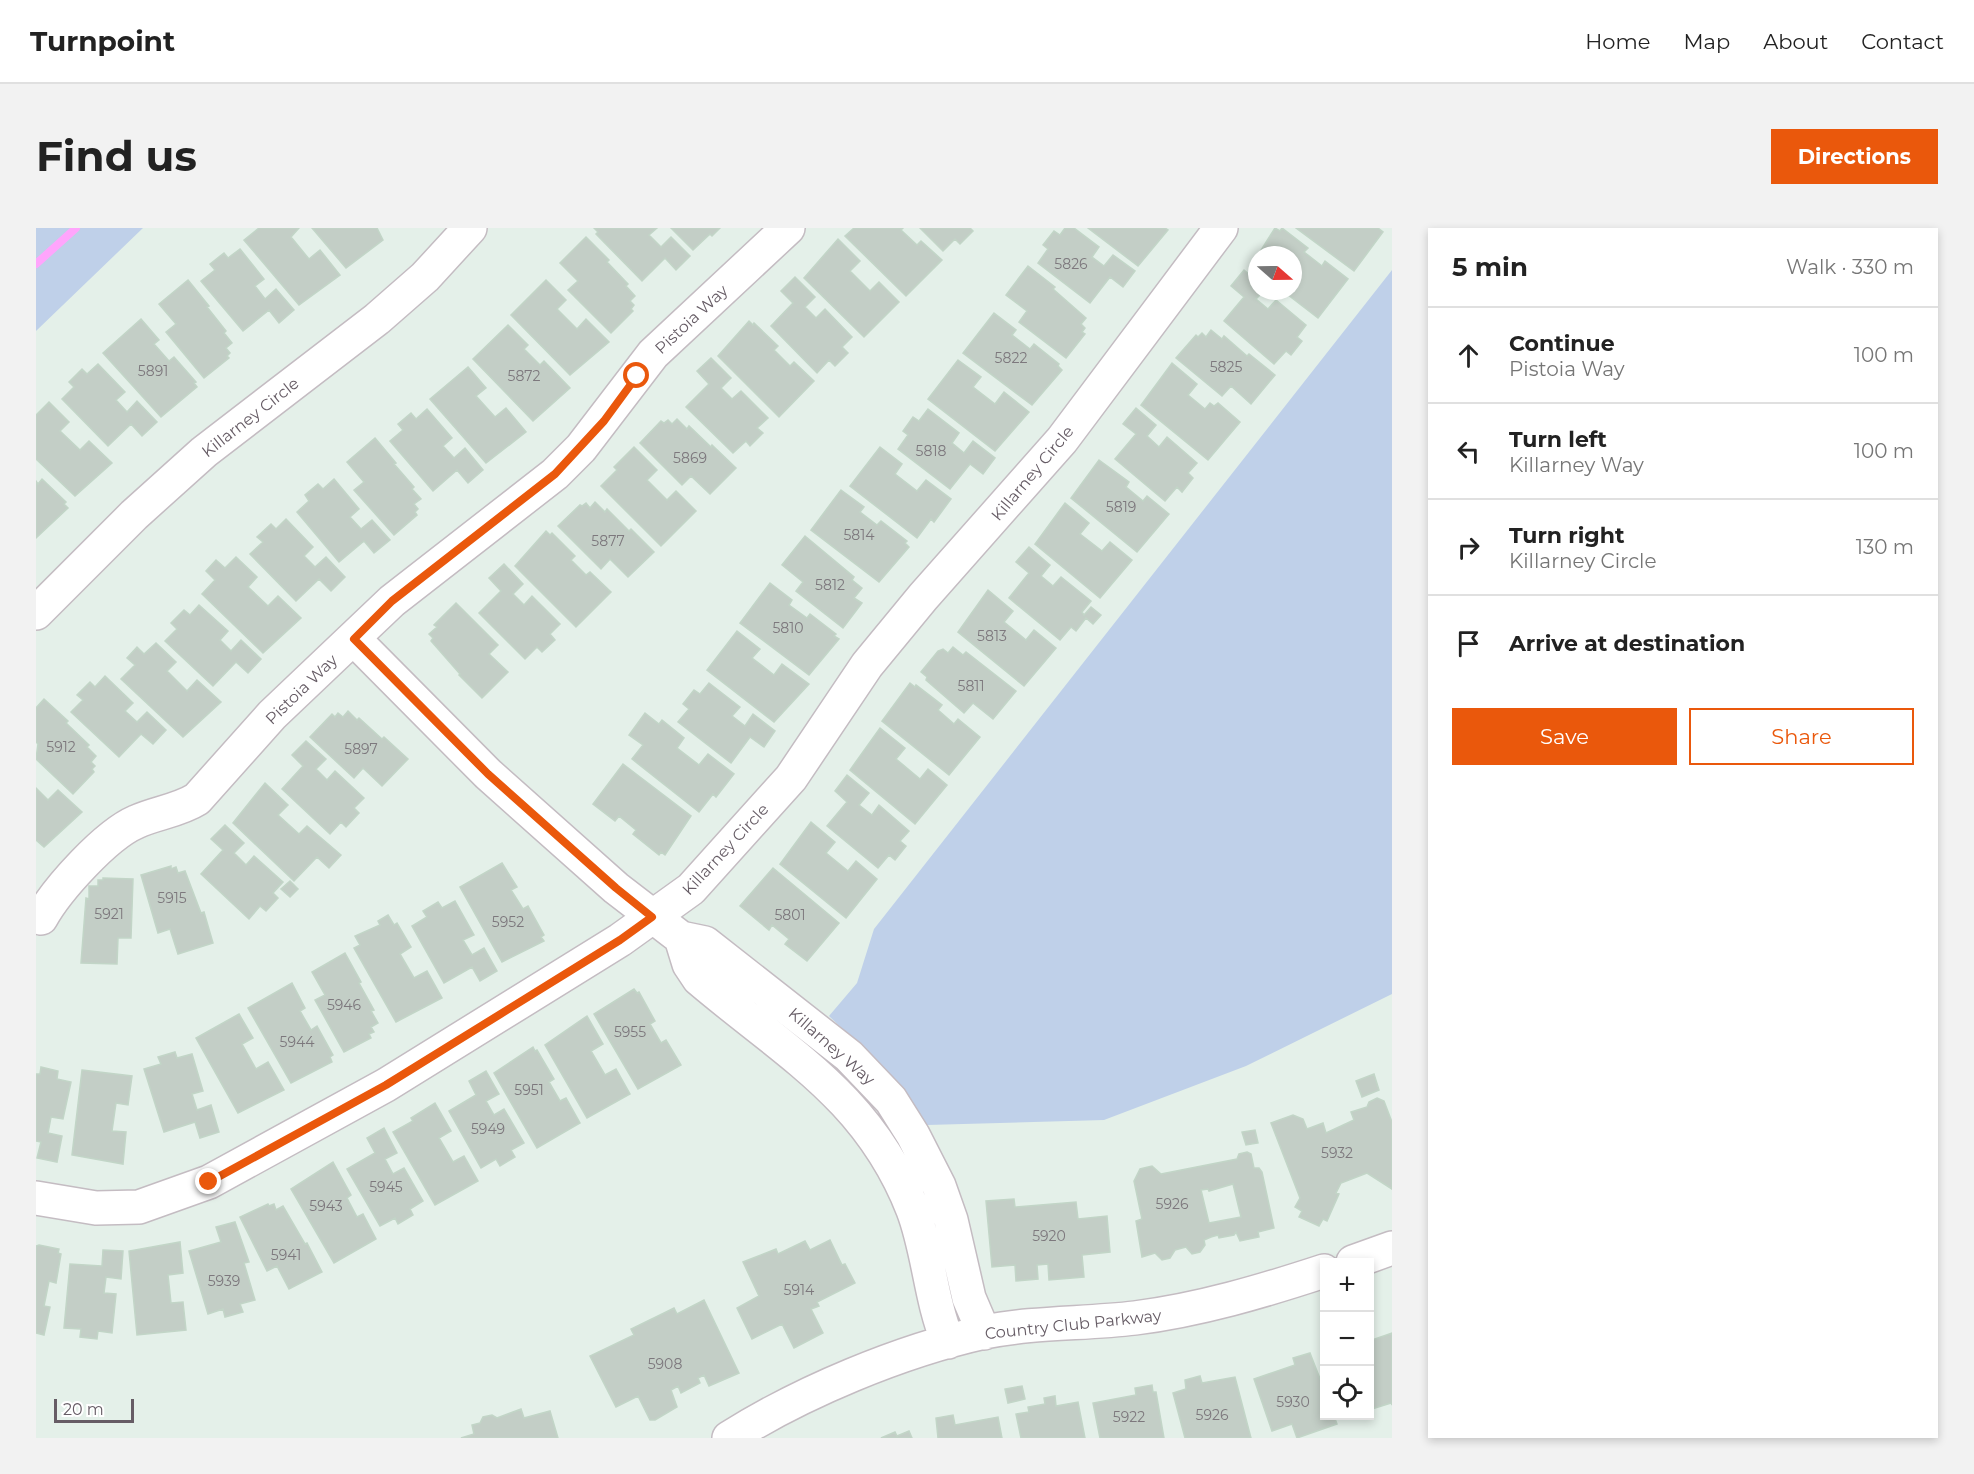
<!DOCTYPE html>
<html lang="en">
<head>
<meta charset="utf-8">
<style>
  :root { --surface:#fff; --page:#f2f2f2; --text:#222; --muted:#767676; --line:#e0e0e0; --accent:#ea580c }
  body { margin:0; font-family:Montserrat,sans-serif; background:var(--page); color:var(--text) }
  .controls { position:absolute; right:18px; bottom:18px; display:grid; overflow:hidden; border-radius:0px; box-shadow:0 3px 9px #0003 }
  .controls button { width:54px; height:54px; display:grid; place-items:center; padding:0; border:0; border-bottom:2px solid var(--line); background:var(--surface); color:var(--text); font:30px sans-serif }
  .compass { position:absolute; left:1212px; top:18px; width:54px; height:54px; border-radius:50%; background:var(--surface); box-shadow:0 3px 9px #0003; rotate:110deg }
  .scale { position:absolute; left:18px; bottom:15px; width:80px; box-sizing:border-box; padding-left:6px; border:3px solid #665c65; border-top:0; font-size:16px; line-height:21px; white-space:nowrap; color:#665c65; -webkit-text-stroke:4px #fff; paint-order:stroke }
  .stop { position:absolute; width:18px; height:18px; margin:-14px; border:4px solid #ea580c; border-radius:50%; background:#fff }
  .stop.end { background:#ea580c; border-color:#fff; box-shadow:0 2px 6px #0008 }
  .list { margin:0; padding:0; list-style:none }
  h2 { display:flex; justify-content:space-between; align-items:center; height:78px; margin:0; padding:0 24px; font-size:26px }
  h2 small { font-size:20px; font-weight:400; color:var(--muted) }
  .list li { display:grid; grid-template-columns:39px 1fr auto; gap:18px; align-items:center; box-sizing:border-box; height:96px; padding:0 24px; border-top:2px solid var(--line) }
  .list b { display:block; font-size:22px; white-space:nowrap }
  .list p { margin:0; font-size:20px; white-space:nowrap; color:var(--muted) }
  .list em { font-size:20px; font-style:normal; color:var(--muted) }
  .actions { display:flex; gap:12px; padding:18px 24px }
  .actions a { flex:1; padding:14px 0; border:2px solid var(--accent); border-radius:0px; text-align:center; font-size:21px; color:var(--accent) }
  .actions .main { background:var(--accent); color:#fff }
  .icon { flex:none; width:33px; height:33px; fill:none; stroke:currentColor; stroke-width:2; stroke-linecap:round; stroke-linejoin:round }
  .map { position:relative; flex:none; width:1356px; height:1210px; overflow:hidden; border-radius:0px }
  header { display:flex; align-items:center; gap:36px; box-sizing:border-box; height:84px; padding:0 30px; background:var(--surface); border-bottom:2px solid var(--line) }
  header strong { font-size:28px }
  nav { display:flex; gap:33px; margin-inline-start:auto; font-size:21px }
  .intro { display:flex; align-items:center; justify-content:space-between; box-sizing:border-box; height:144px; padding:0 36px }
  h1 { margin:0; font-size:42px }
  .button { padding:15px 27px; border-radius:0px; background:var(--accent); color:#fff; font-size:21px; font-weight:700 }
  main { display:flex; gap:36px; padding:0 36px }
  aside { flex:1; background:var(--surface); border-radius:0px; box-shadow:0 3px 9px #0003 }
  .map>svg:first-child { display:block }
  .green { fill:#bfd0e9 }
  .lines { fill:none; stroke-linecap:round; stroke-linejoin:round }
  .stream { stroke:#ffa5fc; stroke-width:8 }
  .building { fill:#c3cec6; stroke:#c2d5c7; stroke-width:1.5; fill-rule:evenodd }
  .minor-casing { stroke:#c4bcc2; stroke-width:36 }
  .minor { stroke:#fff; stroke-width:33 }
  .route { stroke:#ea580c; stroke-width:8 }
  .labels { text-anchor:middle; stroke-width:4.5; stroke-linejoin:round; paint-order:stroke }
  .number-label { font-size:14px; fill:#7d787d }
  .street-label { font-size:16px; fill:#665c65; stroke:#fff }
</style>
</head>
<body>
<header>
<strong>Turnpoint</strong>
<nav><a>Home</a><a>Map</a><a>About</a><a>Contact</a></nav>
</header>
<div class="intro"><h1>Find us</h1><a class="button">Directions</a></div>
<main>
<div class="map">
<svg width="1356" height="1210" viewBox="0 0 1356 1210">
  <rect width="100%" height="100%" fill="#e4f0e9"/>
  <path class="green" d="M0,0H107L0,103Z
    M1356,42V766L1210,838L1068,892L891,897L860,852L793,788L821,755L838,701Z"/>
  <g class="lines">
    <path class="stream" d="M0,36L40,0"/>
  </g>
  <path class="building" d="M223,0H263L255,9L273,31L284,22L304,47L263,77L208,12Z
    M276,0H341L347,12L310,40Z
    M558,0H621L613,7L625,19L635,9L654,28L640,42L629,30L606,53L560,6L562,4Z
    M635,0H684L676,8L674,6L657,22Z
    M818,0H867L865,2L881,17L885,13L906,32L870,68L809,8Z
    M884,0H934L937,3L924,16L919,11L907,23Z
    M1029,0H1038L1063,19L1056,29L1068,38L1077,27L1099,43L1087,59L1074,49L1054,75L1002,35L1012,21L1007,17L1018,3L1024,7Z
    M1052,0H1129L1132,2L1102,38Z
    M1239,0L1244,3L1246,0L1272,20L1268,24L1286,38L1289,33L1312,51L1282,90L1247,63H1257V27H1222Z
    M1260,0H1342L1347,4L1318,43Z
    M550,9L573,32L571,34L592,56L590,58L599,68L594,73L598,77L595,81L597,83L575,105L532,62L542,53L524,35Z
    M802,11L824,33L814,43L834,63L843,54L863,74L828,109L768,50Z
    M204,21L228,51L219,58L229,71L240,61L258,82L243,95L233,82L207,103L165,53L179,42L174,36L188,25L192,30Z
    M1221,29V44L1214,38Z
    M992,38L1019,59L1017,61L1050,90L1045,96L1049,100L1046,104L1049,106L1030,130L983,94L991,83L970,67Z
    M1208,42L1221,53V63H1228L1220,71L1232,81L1240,72L1270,97L1261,109L1266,113L1255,127L1250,123L1238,136L1188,93L1208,69L1195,58Z
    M759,49L779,69L769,79L780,90L789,81L816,109L806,119L812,125L799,138L793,132L781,145L735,98L757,75L745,63Z
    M152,52L173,78L171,79L190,103L188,105L196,115L190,120L194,125L191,128L193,130L168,150L130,104L140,96L123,76Z
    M510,52L530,72L521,81L541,101L550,91L573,114L534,147L475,87Z
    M958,85L980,102L976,107L994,121L998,116L1023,136L1022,138L1026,142L996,177L927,125Z
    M105,91L123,112L118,116L133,133L138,129L160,154L158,155L161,159L125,189L67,125Z
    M713,93L717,97L718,95L742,118L738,122L754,138L758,134L778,153L743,189L682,128Z
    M472,97L492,117L488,121L504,137L508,133L534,160L497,193L437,131Z
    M1175,102L1186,111L1188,108L1211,128L1213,126L1239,147L1215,176L1195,158L1186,168L1140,130L1160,107L1162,109L1166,105L1170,109Z
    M675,130L695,150L685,160L696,171L705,163L732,190L721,200L727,205L714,218L710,213L697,225L650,179L673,156L661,143Z
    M922,132L945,149L937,159L959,176L968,164L993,184L959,223L892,171Z
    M1136,135L1161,156L1152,167L1169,181L1174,175L1178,178L1182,175L1204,194L1172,232L1105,177Z
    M62,136L89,164L80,172L91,184L101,173L121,194L106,208L95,196L72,218L26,171L38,159L33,154L46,141L51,146Z
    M432,139L450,160L440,168L459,189L470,180L490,204L450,235L394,171Z
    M13,174L33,194L24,203L44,222L53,213L76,235L39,268L0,231V187Z
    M1100,180L1120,197L1111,208L1123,219L1131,209L1161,235L1152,245L1157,250L1146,264L1141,259L1129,273L1079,231L1100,206L1087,196Z
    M391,181L416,210L407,218L418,230L429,220L447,242L432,255L421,242L397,263L354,213L367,202L362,196L375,185L380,191Z
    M892,181L923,205L916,215L928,225L937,213L959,230L947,246L934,236L914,261L862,221L872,207L867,203L877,189L883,193Z
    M641,191L651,201L653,198L675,219L676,217L700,240L674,266L655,248L646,257L604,215L625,193L628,195L632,192L636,196Z
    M339,210L360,235L358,236L378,259L376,261L385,271L378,276L382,281L379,284L381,287L358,307L318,262L328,254L311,234Z
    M598,219L621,242L611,252L631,272L640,263L660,283L625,318L565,258L581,242L578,239Z
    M844,219L866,236L859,246L881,263L890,252L915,271L898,294L895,291L881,310L814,258Z
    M1063,232L1093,254L1090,259L1107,273L1111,268L1133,286L1101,324L1035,270Z
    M6,251L30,274L28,276L32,280L0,310V253L2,256Z
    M298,251L323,281L314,289L325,301L336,292L354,312L338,325L328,313L303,334L261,284L273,273L269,267L282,256L287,261Z
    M805,262L828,279L824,284L841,297L845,293L871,313L869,315L873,319L843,354L775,302Z
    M559,274L569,284L571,281L593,303L595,301L618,324L592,349L574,331L565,341L522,298L544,277L546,278L550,275L554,280Z
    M1029,275L1053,295L1044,306L1066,323L1074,314L1096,332L1064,370L999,316Z
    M250,291L277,319L268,328L279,339L290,329L309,349L295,363L283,351L260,373L214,326L227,314L221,309L235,296L240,301Z
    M510,303L514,307L516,305L539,328L535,332L550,347L554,344L575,364L540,399L479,338Z
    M769,308L818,349L816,352L826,360L818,370L826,375L807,400L760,363L767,354L746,337Z
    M993,319L1014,337L1005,348L1017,358L1025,349L1055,373L1046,384L1048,387L1055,379L1065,387L1057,396L1050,390L1040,403L1035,399L1024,412L973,370L993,345L980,334Z
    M200,329L221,349L212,359L232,378L242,368L265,390L227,425L166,366L179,352L170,343L180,332L189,340Z
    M468,336L487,356L477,366L488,377L496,368L524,396L514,406L519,412L506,424L501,419L489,431L443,385L465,363L453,350Z
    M734,355L756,372L753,377L771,390L774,386L800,406L798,408L803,411L773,447L704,395Z
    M952,362L977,383L968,394L990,412L998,402L1020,420L988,458L922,404Z
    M420,375L462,417L453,426L472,444L446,470L423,447L424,446L395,413L397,410L393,406L401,399L398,397Z
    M163,377L192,403L184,412L195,423L205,412L225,431L212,445L200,434L177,458L129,413L141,401L135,395L148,382L154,387Z
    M701,403L724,421L716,430L738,447L746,436L773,456L738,494L671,442Z
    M120,415L140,434L131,443L151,463L161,452L185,474L147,509L85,451L99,437L91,430L101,419L108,426Z
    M917,419L927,427L930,424L980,463L957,491L937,475L928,485L890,452L891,449L885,444L902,423L907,421L912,425Z
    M69,448L97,475L89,483L101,494L111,484L130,502L117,516L105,506L83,529L35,484L47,472L41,467L54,454L59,459Z
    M673,455L704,479L696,488L709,498L717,486L739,503L728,519L714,509L695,535L642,494L653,481L647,476L658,462L664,466Z
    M874,455L879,459L880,457L906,477L902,482L918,496L922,491L944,509L913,547L846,493Z
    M8,471L32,493L30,495L53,517L51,519L60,528L55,534L59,538L56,541L58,544L37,566L0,531L2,516L0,514V480Z
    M312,483L321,492L323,490L346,511L348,509L372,531L346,558L327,540L318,550L274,509L296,486L299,489L302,485L307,489Z
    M609,485L623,496L626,492L648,510L641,520L663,537L672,526L698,546L680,569L677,566L663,584L596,531L607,517L593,507Z
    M844,500L869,520L860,531L884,551L892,541L911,557L879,596L814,542Z
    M270,513L290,531L280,541L291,552L299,543L328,570L318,580L323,585L310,599L305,594L294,606L246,561L267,538L256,527Z
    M587,536L655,588L629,627L625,624L623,627L597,606L600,602L583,588L579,593L557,576Z
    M811,547L833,565L823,577L836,587L843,577L873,603L864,613L870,618L859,632L853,627L842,640L791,598L811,574L799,563Z
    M229,555L252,577L242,587L263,606L271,598L305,627L293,640L281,629L258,653L197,595Z
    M0,560L12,572L22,562L46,584L8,619L0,612Z
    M775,594L799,614L790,625L812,643L820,633L841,651L810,690L744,636Z
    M189,597L208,615L198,625L210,637L218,628L247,654L237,665L242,670L230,683L224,678L213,691L165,646L187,622L175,611Z
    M466,635L481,659L475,662L487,681L492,678L508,707L505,709L508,713L466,734L424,659Z
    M135,638V641L140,639L142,645L149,643L165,685L168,684L177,715L142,726L134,701L122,705L105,647Z
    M737,640L803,695L771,733L749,716L753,711L736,697L733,702L704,678Z
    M67,650L97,651L95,710H82L81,736L45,735L50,670L53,671V658H62V652H67Z
    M254,653L262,661L254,669L245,661Z
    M419,673L438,707L427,712L436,727L448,720L461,743L444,753L436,739L408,755L376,698L391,689L387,683L402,674L406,680Z
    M352,687L358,697L361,695L375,719L364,726L378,750L391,743L406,770L360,794L318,720L324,717L319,708L344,697L342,693Z
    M309,725L325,754L323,755L338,782L335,783L342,795L335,799L338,804L333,806L335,810L308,824L279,772L289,767L276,744Z
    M256,755L269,780L264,783L275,802L281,798L297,827L294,829L296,834L255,855L212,780Z
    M598,761L601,765L603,764L619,793L614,796L625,815L630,812L645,837L602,861L558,786Z
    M203,786L217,810L206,816L220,841L232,834L248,862L202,885L160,810Z
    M551,788L567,816L555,823L569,847L580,841L594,866L551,890L509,817Z
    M497,819L499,823L501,822L518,851L513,854L524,873L530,870L544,895L501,920L458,845Z
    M139,824L141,830L156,826L167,863L156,866L161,882L175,877L183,904L164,910L159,894L128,904L108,841L125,836L122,829Z
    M5,839L22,843L21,851L35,854L27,891L15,889L12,905L26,908L21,934L1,930L5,914L0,913V846H4Z
    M46,842L96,848L92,877L80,875L76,903L90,904L87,936L36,927Z
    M450,843L463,866L450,873L458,887L468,881L488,915L475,922L479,929L464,938L460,931L445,940L413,883L440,867L433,853Z
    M1338,846L1343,862L1326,869L1320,853Z
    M1341,870L1348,873L1356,894V961L1331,945L1305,955L1300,965L1303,966L1291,993L1287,991L1283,998L1263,989L1266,983L1259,979L1264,970L1235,895L1257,887L1267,891L1271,901L1287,895L1290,905L1318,892L1315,884L1331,879L1333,874Z
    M399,875L415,903L403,910L417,934L428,928L442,953L399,977L357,904L377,893L375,890Z
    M348,900L361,925L349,931L357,946L368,940L387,973L374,981L377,987L362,996L359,990L344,998L311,941L339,925L331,910Z
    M1219,902L1222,915L1210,917L1206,904Z
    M1211,924L1215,926L1218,940H1223L1226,944L1238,1000L1222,1004L1223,1009L1204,1013L1200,1004L1198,1007L1183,1010L1182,1007L1175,1009L1168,1012L1169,1017L1164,1024L1156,1026L1150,1019L1139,1022L1134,1030L1126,1032L1119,1025L1106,1029L1100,993L1106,991L1098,953L1104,941L1116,938L1125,946L1201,931L1203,926ZM1197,956L1205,989L1173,995L1165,962L1172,961L1173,963Z
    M297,934L315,967L311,970L321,989L327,986L340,1011L298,1035L255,961Z
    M978,971L979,979L1040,974L1042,991L1071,988L1074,1024L1046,1027L1048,1049L1013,1052L1012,1036L1001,1037L1002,1051L980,1053L979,1037L956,1039L950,973Z
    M232,976L233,978L238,976L240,982L247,978L269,1016L271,1015L286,1044L253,1061L241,1038L231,1043L204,989Z
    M199,994L213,1034L208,1035L219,1072L204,1076L207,1084L189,1089L187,1081L172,1086L153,1023L185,1014L180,999Z
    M794,1012L806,1037L809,1036L819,1055L781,1074L783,1078L775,1081L787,1105L758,1120L746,1096L716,1111L701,1080L723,1068L707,1034L740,1021L742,1026L769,1013L774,1022Z
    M144,1014L147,1045L132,1047L135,1075L147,1074L150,1102L101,1107L93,1023Z
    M3,1017L23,1021L22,1025L25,1026L20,1055L13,1053L8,1078L14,1079L8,1107L0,1105V1018Z
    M67,1022L87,1023L85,1051L70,1049L68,1065L80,1066L76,1105L62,1103L61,1111L44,1109L45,1101L28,1100L34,1036L66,1038Z
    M668,1072L703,1145L673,1158L668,1147L662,1150L664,1155L645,1165L642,1158L635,1162L641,1179L619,1192H614L602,1168L580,1179L554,1128L598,1107L595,1101L626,1086L638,1080L641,1086Z
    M1334,1105L1336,1112L1356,1105V1177L1355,1175L1336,1181Z
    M1274,1125L1288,1161V1188H1298L1301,1196L1261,1210L1256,1196L1236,1203L1218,1151L1259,1137L1257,1130Z
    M1164,1148L1166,1155L1199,1149L1215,1210H1149L1137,1165L1150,1161L1149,1152Z
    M1116,1157L1117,1164H1120L1128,1210H1064L1057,1175L1100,1167L1099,1160Z
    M986,1158L989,1171L972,1175L969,1161Z
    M1019,1168L1020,1178L1042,1174L1049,1210H985L980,1186L993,1184L992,1179L1009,1176L1008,1170Z
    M485,1181L488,1190L514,1183L522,1210H425L438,1206L436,1197L444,1195L447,1189L456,1187L461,1190Z
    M917,1187L919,1197L962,1189L966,1210H902L900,1190Z
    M873,1203L876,1210H845L859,1204L861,1208Z"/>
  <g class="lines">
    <g class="minor-casing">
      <path id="minor" d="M0,385L98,287L168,224L341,91L389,49L434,0
        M318,411L452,546L580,660L645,710L669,715L813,828L855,872L877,907L903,958L915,992L933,1070L948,1105
        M5,690C21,661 70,607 100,594C119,585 142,583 161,571L236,487L356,373L519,246L545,220L617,126L752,0
        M645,710L653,736L663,751C750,825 833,869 877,982C893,1024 894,1070 912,1114
        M0,970L60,980L103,979L173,954L350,857L584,712L655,661L755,550L831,437L887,369L1026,212L1185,0
        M1317,1034L1356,1020
        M693,1210C766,1164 864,1123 949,1104C997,1094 1049,1096 1099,1090C1163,1082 1227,1063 1288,1043"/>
    </g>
    <use href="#minor" class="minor"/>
  </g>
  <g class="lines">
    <path class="route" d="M173,954L350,857L584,712L616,689L580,660L452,546L318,411L356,373L519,246L568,193L601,148"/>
  </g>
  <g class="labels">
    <g class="number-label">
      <text x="1035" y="41">5826</text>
      <text x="975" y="135">5822</text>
      <text x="1190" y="144">5825</text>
      <text x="117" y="148">5891</text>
      <text x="488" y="153">5872</text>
      <text x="895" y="228">5818</text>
      <text x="654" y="235">5869</text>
      <text x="1085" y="284">5819</text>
      <text x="823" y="312">5814</text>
      <text x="572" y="318">5877</text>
      <text x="794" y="362">5812</text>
      <text x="752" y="405">5810</text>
      <text x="956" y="413">5813</text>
      <text x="935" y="463">5811</text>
      <text x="25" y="524">5912</text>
      <text x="325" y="526">5897</text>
      <text x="136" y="675">5915</text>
      <text x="73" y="691">5921</text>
      <text x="754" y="692">5801</text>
      <text x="472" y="699">5952</text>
      <text x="308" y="782">5946</text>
      <text x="594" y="809">5955</text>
      <text x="261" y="819">5944</text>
      <text x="493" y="867">5951</text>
      <text x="452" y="906">5949</text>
      <text x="1301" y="930">5932</text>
      <text x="350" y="964">5945</text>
      <text x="1136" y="981">5926</text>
      <text x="290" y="983">5943</text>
      <text x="1013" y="1013">5920</text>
      <text x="250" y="1032">5941</text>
      <text x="188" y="1058">5939</text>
      <text x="763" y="1067">5914</text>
      <text x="629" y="1141">5908</text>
      <text x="1257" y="1179">5930</text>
      <text x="1176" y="1192">5926</text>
      <text x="1093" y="1194">5922</text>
    </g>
    <g class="street-label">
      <text transform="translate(655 91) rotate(-43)" y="6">Pistoia Way</text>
      <text transform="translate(214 189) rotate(-38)" y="6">Killarney Circle</text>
      <text transform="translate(996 245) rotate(-50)" y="6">Killarney Circle</text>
      <text transform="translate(265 461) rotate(-44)" y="6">Pistoia Way</text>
      <text transform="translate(689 621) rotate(-47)" y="6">Killarney Circle</text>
      <text transform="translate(796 818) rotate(41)" y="6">Killarney Way</text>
      <text transform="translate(1037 1096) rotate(-6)" y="6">Country Club Parkway</text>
    </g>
  </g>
</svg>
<div class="controls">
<button>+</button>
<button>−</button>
<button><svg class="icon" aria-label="locate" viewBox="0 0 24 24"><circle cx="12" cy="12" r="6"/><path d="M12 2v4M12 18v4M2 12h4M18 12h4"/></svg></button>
</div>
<svg class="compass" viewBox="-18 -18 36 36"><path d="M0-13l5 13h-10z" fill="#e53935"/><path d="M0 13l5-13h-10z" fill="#767676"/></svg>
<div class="scale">20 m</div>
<div class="stop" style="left:601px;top:148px"></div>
<div class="stop end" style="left:173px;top:954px"></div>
</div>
<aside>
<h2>5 min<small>Walk · 330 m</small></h2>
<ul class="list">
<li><svg class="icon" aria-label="ahead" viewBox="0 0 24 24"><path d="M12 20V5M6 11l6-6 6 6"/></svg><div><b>Continue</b><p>Pistoia Way</p></div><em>100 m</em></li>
<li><svg class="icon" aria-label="left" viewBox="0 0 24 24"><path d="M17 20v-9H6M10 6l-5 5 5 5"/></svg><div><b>Turn left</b><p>Killarney Way</p></div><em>100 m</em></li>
<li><svg class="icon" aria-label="right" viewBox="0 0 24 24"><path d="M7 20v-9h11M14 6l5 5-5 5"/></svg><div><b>Turn right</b><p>Killarney Circle</p></div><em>130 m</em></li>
<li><svg class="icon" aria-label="arrive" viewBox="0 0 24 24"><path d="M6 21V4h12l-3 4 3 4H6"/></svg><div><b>Arrive at destination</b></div></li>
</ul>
<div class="actions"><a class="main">Save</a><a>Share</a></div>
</aside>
</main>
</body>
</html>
